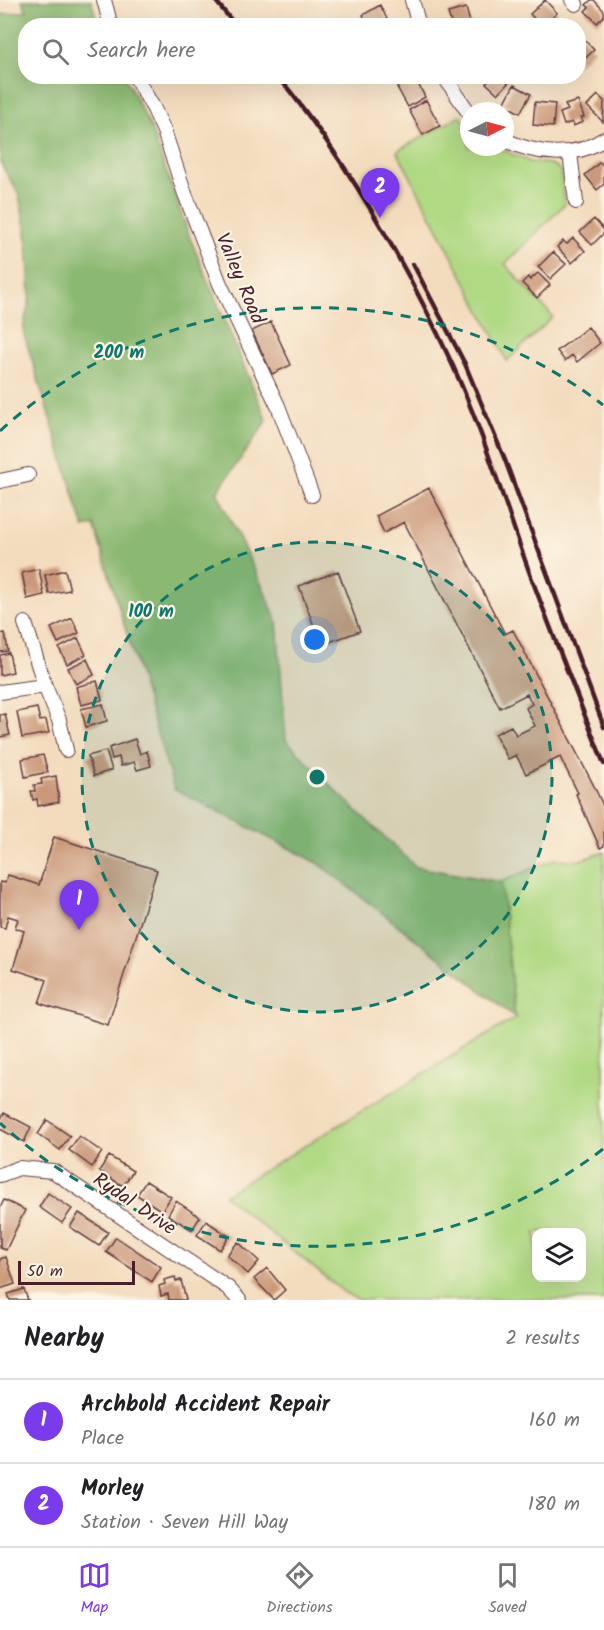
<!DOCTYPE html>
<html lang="en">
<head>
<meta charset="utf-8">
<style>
  :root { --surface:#fff; --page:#f2f2f2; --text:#202124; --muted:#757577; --line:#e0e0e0; --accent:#7c3aed }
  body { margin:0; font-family:Kalam,sans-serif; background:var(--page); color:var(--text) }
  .controls { position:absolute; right:18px; bottom:18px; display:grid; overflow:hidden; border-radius:12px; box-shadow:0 6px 24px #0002 }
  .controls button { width:54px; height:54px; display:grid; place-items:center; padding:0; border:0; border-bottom:2px solid var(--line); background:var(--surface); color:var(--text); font:30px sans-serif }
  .compass { position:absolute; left:460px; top:102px; width:54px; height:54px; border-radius:50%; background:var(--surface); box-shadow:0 6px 24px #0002; rotate:84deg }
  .scale { position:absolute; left:18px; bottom:15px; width:117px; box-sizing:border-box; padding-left:6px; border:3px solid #4a1f2b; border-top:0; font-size:16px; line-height:21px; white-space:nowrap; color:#4a1f2b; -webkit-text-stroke:4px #fcf5e5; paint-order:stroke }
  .you { position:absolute; left:315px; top:640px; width:21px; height:21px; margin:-15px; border:4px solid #fff; border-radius:50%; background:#1a73e8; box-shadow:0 0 0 9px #1a73e833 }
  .badge { display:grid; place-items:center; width:39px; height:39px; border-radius:50%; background:var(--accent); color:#fff; font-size:20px; font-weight:700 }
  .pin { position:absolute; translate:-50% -50px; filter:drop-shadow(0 2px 3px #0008) }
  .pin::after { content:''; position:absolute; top:32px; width:21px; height:18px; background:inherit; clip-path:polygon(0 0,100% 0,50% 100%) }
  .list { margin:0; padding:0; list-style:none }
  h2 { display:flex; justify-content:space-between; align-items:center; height:78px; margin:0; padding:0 24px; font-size:26px }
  h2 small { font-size:20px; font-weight:400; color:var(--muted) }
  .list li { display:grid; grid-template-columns:39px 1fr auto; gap:18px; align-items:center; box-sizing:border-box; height:84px; padding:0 24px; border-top:2px solid var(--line) }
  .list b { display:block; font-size:22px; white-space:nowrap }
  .list p { margin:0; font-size:20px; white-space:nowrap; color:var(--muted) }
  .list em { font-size:20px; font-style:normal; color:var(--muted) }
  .icon { flex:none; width:33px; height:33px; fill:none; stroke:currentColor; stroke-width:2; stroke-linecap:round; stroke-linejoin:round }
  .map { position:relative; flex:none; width:604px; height:1300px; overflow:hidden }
  .search { position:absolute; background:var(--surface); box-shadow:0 6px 24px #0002; left:18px; right:18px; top:18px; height:66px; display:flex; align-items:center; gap:15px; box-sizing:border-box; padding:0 21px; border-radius:24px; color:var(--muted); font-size:22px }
  .sheet { height:246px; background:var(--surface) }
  nav { display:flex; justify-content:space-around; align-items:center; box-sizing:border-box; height:84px; border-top:2px solid var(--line); background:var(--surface); font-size:16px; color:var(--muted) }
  nav a { display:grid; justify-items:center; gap:3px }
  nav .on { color:var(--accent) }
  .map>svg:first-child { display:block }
  .green { fill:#b0d984; stroke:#7d7c58; stroke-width:1.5; fill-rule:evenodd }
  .forest { fill:#8cb972; stroke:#6b6c4e; stroke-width:1.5 }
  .building { fill:#cb9979 }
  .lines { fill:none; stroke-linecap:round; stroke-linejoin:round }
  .street-casing { stroke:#633b41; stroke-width:16 }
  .street { stroke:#fff; stroke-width:14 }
  .rail { stroke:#4a1f2b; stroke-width:4.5 }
  .ring { fill:none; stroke:#0f766e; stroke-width:3; stroke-dasharray:10 8 }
  .labels { text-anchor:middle; stroke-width:4.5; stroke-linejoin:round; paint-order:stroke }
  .street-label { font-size:20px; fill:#4a1f2b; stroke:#fcf5e5 }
  .centre { fill:#0f766e; stroke:#fcf5e5; stroke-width:3 }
  .ring-label { font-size:18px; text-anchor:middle; font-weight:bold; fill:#0f766e; stroke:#fcf5e5; stroke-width:4.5; stroke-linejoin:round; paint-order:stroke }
</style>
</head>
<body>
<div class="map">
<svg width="604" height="1300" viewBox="0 0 604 1300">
  <rect width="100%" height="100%" fill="#fcf5e5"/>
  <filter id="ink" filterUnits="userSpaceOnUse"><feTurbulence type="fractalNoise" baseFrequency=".0167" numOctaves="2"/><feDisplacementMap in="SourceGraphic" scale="12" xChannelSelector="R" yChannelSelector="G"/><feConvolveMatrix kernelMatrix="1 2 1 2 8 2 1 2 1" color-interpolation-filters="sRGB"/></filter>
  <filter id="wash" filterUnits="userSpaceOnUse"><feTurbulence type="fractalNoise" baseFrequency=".008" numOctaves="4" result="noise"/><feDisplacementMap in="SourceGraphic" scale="24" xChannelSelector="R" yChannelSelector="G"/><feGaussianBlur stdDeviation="1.35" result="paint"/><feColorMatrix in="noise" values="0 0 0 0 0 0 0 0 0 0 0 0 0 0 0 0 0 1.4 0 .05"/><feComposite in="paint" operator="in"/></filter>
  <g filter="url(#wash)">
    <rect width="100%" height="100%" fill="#f3dcbd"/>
    <path class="green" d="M460,116L469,126V147H497L530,162L551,164L558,168L561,173L565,204L505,264L553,317L507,361L397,151Z
      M604,852V1300H359L345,1293L224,1195L515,1018L501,882L556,859L577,861ZM536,1232H582V1278H536Z"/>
    <path class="forest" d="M22,0H91L98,25L26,26V76L125,77L151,128L190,238L267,421L217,492L267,596L277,622L286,740L339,794L416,867L501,882L515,1017L318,863L174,789L94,525L84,528L23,331L30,297L27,239L19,195L0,162V15L27,11Z"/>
    <g id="blocks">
      <path class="building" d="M545,0L557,13L544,26H541L530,14Z
        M591,0H594L604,11V16L597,23L585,11L589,7L586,5Z
        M380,5L387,19L391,26H369L363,15Z
        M466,8L471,26H452L448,13Z
        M581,36L594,50L578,65V39Z
        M493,76H507L511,80L498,94L486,83Z
        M415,78L425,97L408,107L397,87Z
        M514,85L531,94L520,113L504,104Z
        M598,95L604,101L603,122L587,106Z
        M426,100L440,126L423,135L409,110Z
        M578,101L584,117L581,118L583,122L573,126L572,122L564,125L560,113L568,110L565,105Z
        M535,102L555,104L553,127L533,125Z
        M600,162L604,167V184L597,190L585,175Z
        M594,219L604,230V233L592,245L580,232Z
        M573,238L585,251L572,263L557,247L563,241L567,244Z
        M553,252L566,264L550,279L538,267Z
        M538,273L550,285L537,298L522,283L528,277L530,280Z
        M271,322L291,365L272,374L252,331Z
        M588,327L600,343L577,362L572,355L565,361L557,351Z
        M429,488L505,634L513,630L594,786L604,808V846L600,848L576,794L578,793L560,757L526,774L516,755L508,759L495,734L511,726L516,735L535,726L526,708L532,704L527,694L500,708L404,522L384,533L376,516Z
        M39,569L44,595L27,599L22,573Z
        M65,570L70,590L49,594L45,575Z
        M338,571L360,631L321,645L299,586Z
        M72,618L79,633L58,643L51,628Z
        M5,633L8,651L0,652V634Z
        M78,638L86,655L67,664L59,648Z
        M9,653L13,672L0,675V655Z
        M87,659L94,675L76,684L68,668Z
        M97,681L102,700L81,705L76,687Z
        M103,704L107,721L86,727L81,709Z
        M37,708L40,721L46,720L49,733L22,738L17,712Z
        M5,714L10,735L0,737V715Z
        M135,739L140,754L147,751L151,766L137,770L134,762L121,766L119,757L112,759L109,748Z
        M106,751L112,770L94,776L88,756Z
        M43,755L48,772L25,777L22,759Z
        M56,776L59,802L38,806L37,799L33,800L31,791H35L34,785L42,784L41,779Z
        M54,837L157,870L108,1025L39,1003L47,980L13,969L24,931L15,928L18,919L8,916L5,928L0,927V882L5,883L8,875L39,885Z
        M4,1113L31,1127L24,1142L0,1129V1121Z
        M47,1120L70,1136L60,1150L38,1134Z
        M79,1136L102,1152L92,1167L69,1150Z
        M109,1156L133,1171L123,1186L99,1171Z
        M146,1181L171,1197L162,1211L137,1195Z
        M48,1193L72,1209L62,1223L39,1207Z
        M4,1200L25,1210L6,1250L0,1248V1208Z
        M176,1201L200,1217L192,1230L168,1215Z
        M79,1213L108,1232L99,1246L70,1227Z
        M206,1221L229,1236L220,1250L197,1235Z
        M116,1237L161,1267L152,1282L106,1252Z
        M238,1242L259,1261L248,1274L227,1255Z
        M6,1257L15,1284L0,1289V1259Z
        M267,1268L285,1290L274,1300L254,1279Z
        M175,1277L176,1281L181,1280L186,1300H169L168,1294L161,1296L159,1286L165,1284L164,1280Z
        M24,1289L28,1300H10L8,1294Z"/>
    </g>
  </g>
  <g filter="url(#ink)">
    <use href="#blocks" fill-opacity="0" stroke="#633b41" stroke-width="1.5"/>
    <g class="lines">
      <g class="street-casing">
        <path id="street" d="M104,0L111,26
          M412,0L419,26
          M572,0L576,4
          M135,76L154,109L164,131L185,194L220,284L278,406L312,495
          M444,76L469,113
          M505,140C537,155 574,159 604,139
          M570,153L576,202
          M0,481L28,475
          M25,623L45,686
          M0,692L45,686L59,720L66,750
          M0,1175L19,1168L53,1171L228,1288L239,1300"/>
      </g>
      <use href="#street" class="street"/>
      <path class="rail" d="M215,0L236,26
        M278,76C349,164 406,264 453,366C484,434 505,505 530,574C554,638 579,701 604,764
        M413,264L465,364L505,460L604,727"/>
    </g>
  </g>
  <circle cx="317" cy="777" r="235" fill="#0f766e" fill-opacity=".12"/>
  <g class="ring">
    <circle cx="317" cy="777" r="235"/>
    <path d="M603 1149A469 469 0 0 1 0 1123M0 431A469 469 0 0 1 603 405"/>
  </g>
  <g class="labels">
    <g class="street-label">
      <text transform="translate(241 278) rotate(67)" y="7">Valley Road</text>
      <text transform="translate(135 1203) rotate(34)" y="7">Rydal Drive</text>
    </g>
  </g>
  <circle cx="317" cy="777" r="9" class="centre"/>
  <g class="ring-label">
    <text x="119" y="358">200 m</text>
    <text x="151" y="617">100 m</text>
  </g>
</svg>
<div class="controls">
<button><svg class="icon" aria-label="layers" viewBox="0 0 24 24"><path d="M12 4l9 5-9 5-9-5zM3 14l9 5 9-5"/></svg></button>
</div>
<svg class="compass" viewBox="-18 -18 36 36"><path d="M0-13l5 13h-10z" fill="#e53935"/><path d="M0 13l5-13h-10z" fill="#757577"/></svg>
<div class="scale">50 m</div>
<div class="you"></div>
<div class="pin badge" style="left:79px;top:930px">1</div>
<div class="pin badge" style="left:380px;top:218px">2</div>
<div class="search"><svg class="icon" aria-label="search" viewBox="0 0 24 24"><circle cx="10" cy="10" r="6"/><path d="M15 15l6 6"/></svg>Search here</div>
</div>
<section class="sheet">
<h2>Nearby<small>2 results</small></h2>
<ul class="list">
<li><span class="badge">1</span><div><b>Archbold Accident Repair</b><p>Place</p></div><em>160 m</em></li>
<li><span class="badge">2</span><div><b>Morley</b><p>Station · Seven Hill Way</p></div><em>180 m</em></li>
</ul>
</section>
<nav>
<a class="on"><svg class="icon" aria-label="map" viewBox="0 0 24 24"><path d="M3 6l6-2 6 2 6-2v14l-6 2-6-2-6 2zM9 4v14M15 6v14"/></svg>Map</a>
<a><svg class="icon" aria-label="directions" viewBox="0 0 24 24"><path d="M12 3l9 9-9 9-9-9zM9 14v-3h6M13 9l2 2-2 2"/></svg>Directions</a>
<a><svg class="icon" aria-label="saved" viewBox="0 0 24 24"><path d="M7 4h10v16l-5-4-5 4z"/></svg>Saved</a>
</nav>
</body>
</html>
